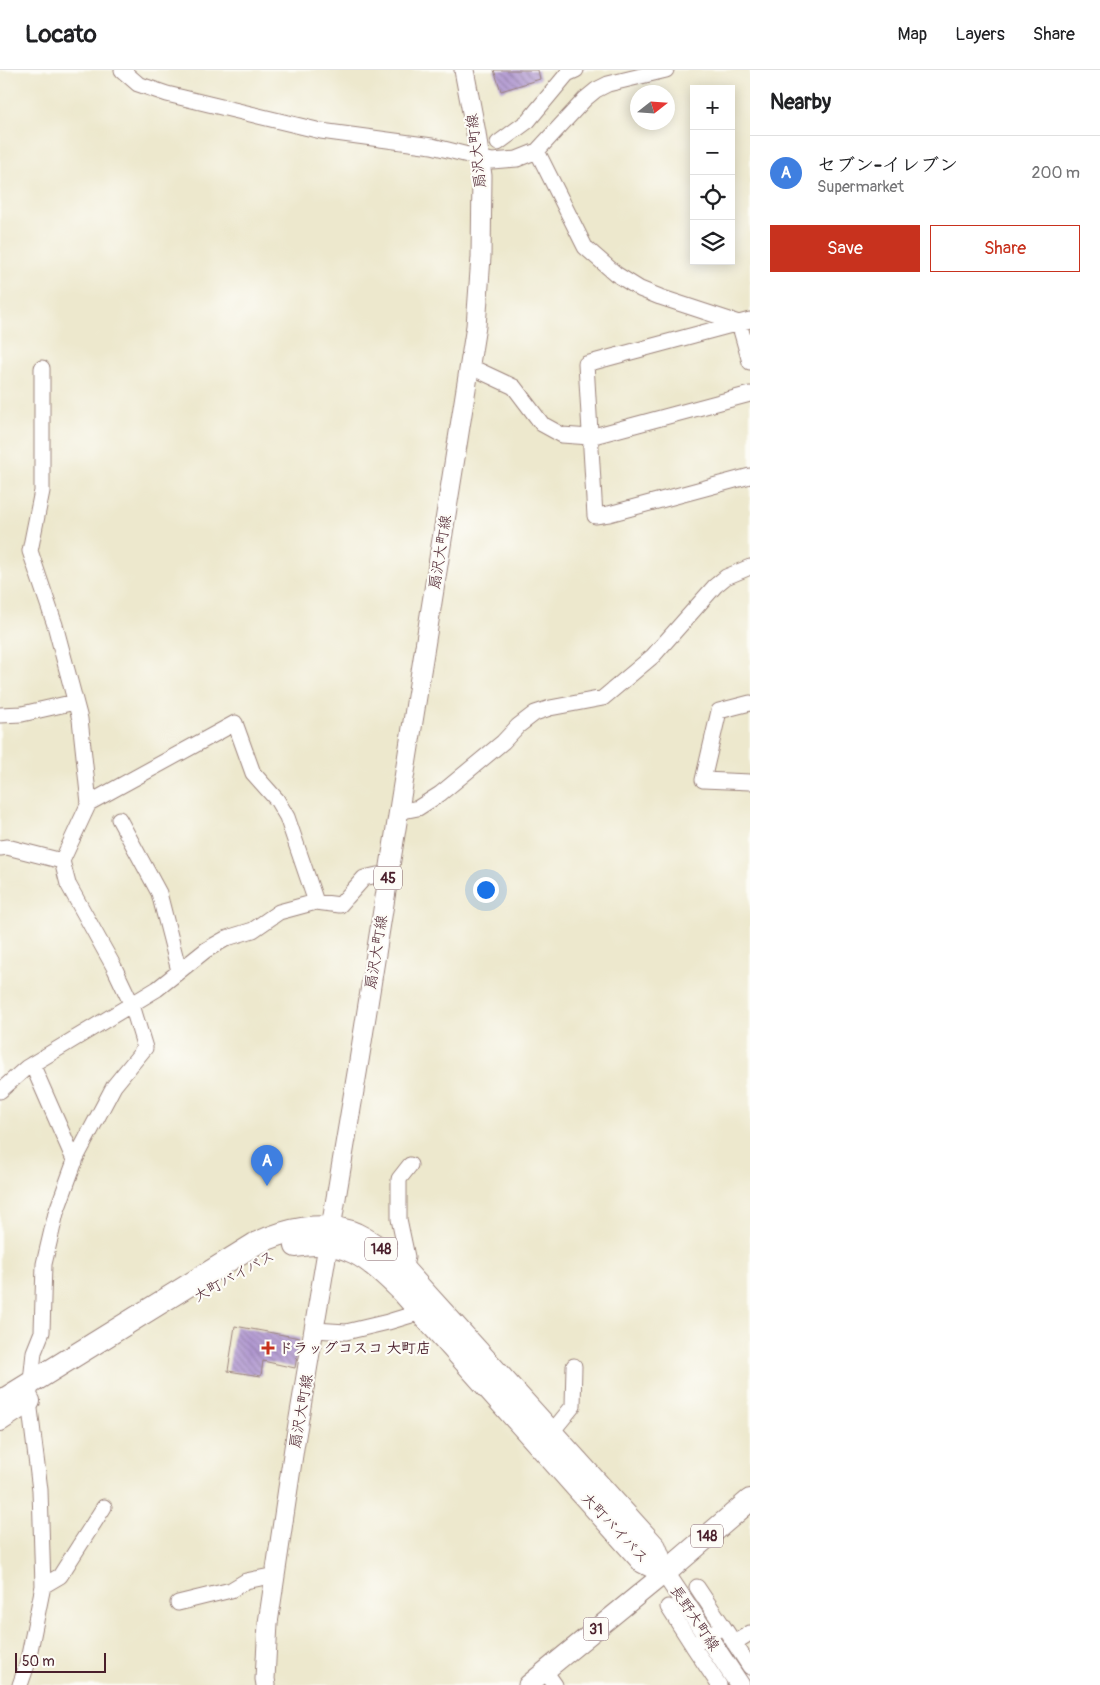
<!DOCTYPE html>
<html lang="en">
<head>
<meta charset="utf-8">
<style>
  :root { --surface:#fff; --page:#f6f6f6; --text:#202124; --muted:#757577; --line:#e0e0e0; --accent:#c8321e }
  body { margin:0; font-family:Pangolin,"Klee One",sans-serif; background:var(--page); color:var(--text) }
  .controls { position:absolute; right:15px; top:15px; display:grid; overflow:hidden; border-radius:0px; box-shadow:0 2px 12px #0003 }
  .controls button { width:45px; height:45px; display:grid; place-items:center; padding:0; border:0; border-bottom:1px solid var(--line); background:var(--surface); color:var(--text); font:25px sans-serif }
  .compass { position:absolute; left:630px; top:15px; width:45px; height:45px; border-radius:50%; background:var(--surface); box-shadow:0 2px 12px #0003; rotate:73deg }
  .scale { position:absolute; left:15px; bottom:12px; width:91px; box-sizing:border-box; padding-left:5px; border:2px solid #4a1f2b; border-top:0; font-size:14px; line-height:18px; white-space:nowrap; color:#4a1f2b; -webkit-text-stroke:4px #fdfcf7; paint-order:stroke }
  .you { position:absolute; left:485px; top:819px; width:18px; height:18px; margin:-12px; border:4px solid #fff; border-radius:50%; background:#1a73e8; box-shadow:0 0 0 8px #1a73e833 }
  .badge { display:grid; place-items:center; width:32px; height:32px; border-radius:50%; background:var(--accent); color:#fff; font-size:16px; font-weight:700 }
  .pin { position:absolute; translate:-50% -41px; filter:drop-shadow(0 1px 2px #0008) }
  .pin::after { content:''; position:absolute; top:26px; width:18px; height:15px; background:inherit; clip-path:polygon(0 0,100% 0,50% 100%) }
  .list { margin:0; padding:0; list-style:none }
  h2 { display:flex; justify-content:space-between; align-items:center; height:65px; margin:0; padding:0 20px; font-size:21px }
  h2 small { font-size:16px; font-weight:400; color:var(--muted) }
  .list li { display:grid; grid-template-columns:32px 1fr auto; gap:15px; align-items:center; box-sizing:border-box; height:75px; padding:0 20px; border-top:1px solid var(--line) }
  .list b { display:block; font-size:19px; white-space:nowrap }
  .list p { margin:0; font-size:16px; white-space:nowrap; color:var(--muted) }
  .list em { font-size:16px; font-style:normal; color:var(--muted) }
  .actions { display:flex; gap:10px; padding:15px 20px }
  .actions a { flex:1; padding:11px 0; border:1px solid var(--accent); border-radius:0px; text-align:center; font-size:18px; color:var(--accent) }
  .actions .main { background:var(--accent); color:#fff }
  .icon { flex:none; width:28px; height:28px; fill:none; stroke:currentColor; stroke-width:2; stroke-linecap:round; stroke-linejoin:round }
  .map { position:relative; flex:none; width:750px; height:1615px; overflow:hidden }
  header { display:flex; align-items:center; gap:30px; box-sizing:border-box; height:70px; padding:0 25px; background:var(--surface); border-bottom:1px solid var(--line) }
  header strong { font-size:24px }
  nav { display:flex; gap:28px; margin-inline-start:auto; font-size:18px }
  main { display:flex }
  aside { flex:1; background:var(--surface) }
  .map>svg:first-child { display:block }
  .building { fill:url(#building-back-hatch) }
  .lines { fill:none; stroke-linecap:round; stroke-linejoin:round }
  .minor-casing { stroke:#9c847c; stroke-width:17 }
  .major-casing { stroke:#9c847c; stroke-width:21 }
  .highway-casing { stroke:#9c847c; stroke-width:24 }
  .minor { stroke:#fff; stroke-width:15 }
  .major { stroke:#fff; stroke-width:19 }
  .highway { stroke:#fff; stroke-width:22 }
  .poi-dot { fill:#c8321e; stroke:#fdfcf7; stroke-width:2 }
  .labels { text-anchor:middle; stroke-width:4.5; stroke-linejoin:round; paint-order:stroke }
  .shield { fill:#fdfcf7; stroke:#806168; stroke-width:1 }
  .shield-label { font-size:14px; font-weight:bold; fill:#4a1f2b }
  .street-label { font-size:15px; fill:#4a1f2b; stroke:#fdfcf7 }
  .poi-label { font-size:15px; font-weight:bold; fill:#4a1f2b; stroke:#fdfcf7; text-anchor:start }
</style>
</head>
<body>
<header>
<strong>Locato</strong>
<nav><a>Map</a><a>Layers</a><a>Share</a></nav>
</header>
<main>
<div class="map">
<svg width="750" height="1615" viewBox="0 0 750 1615">
  <defs>
    <pattern id="building-back-hatch" width="6" height="6" patternUnits="userSpaceOnUse" patternTransform="scale(1.25)"><rect width="6" height="6" fill="#b098d0"/><path d="M-1 5l2 2M0 0l6 6M5-1l2 2" fill="none" stroke="#917ba9"/></pattern>
  </defs>
  <rect width="100%" height="100%" fill="#fdfcf7"/>
  <filter id="ink" filterUnits="userSpaceOnUse"><feTurbulence type="fractalNoise" baseFrequency=".02" numOctaves="2"/><feDisplacementMap in="SourceGraphic" scale="10" xChannelSelector="R" yChannelSelector="G"/><feConvolveMatrix kernelMatrix="1 2 1 2 8 2 1 2 1" color-interpolation-filters="sRGB"/></filter>
  <filter id="wash" filterUnits="userSpaceOnUse"><feTurbulence type="fractalNoise" baseFrequency=".0096" numOctaves="4" result="noise"/><feDisplacementMap in="SourceGraphic" scale="20" xChannelSelector="R" yChannelSelector="G"/><feGaussianBlur stdDeviation="1.12" result="paint"/><feColorMatrix in="noise" values="0 0 0 0 0 0 0 0 0 0 0 0 0 0 0 0 0 1.4 0 .05"/><feComposite in="paint" operator="in"/></filter>
  <g filter="url(#wash)">
    <rect width="100%" height="100%" fill="#ede8cd"/>
    <g id="blocks">
      <path class="building" d="M494,0H538L540,9L501,21Z
        M235,1256L300,1268L295,1298L263,1291L261,1306L228,1301Z"/>
    </g>
  </g>
  <g filter="url(#ink)">
    <use href="#blocks" fill-opacity="0" stroke="#9c847c" stroke-width="1"/>
    <g class="lines">
      <g class="minor-casing">
        <path id="minor" d="M122,0L138,14L167,24L321,61L432,76L492,91L517,89L537,81L585,29L596,20L608,14L666,0
          M498,73L528,51L567,4L576,0
          M537,81L585,177L616,204L640,219L660,227L739,253
          M750,250L586,294L595,446L609,444L750,406
          M739,253L750,292
          M469,296L514,317L542,354L562,365L590,367L750,324
          M750,633L719,641L703,710L750,712
          M0,645L22,644L75,632
          M89,733L235,653L253,703L277,730L287,747L316,832
          M398,742L418,738L440,724L503,672L518,656L535,643L550,638L603,628L653,586L715,516L726,507L750,497
          M119,749L159,823L179,901
          M0,778L7,777L62,791
          M32,994L75,1092
          M0,1021L26,998L157,919L206,880L227,868L253,860L279,842L316,832L340,835L364,808L377,805L388,806
          M404,1200L407,1187L399,1149V1109L410,1095
          M315,1260L346,1262L388,1252L421,1242
          M547,1368L573,1336L574,1296
          M43,1516L60,1506L104,1437
          M697,1517L723,1556
          M178,1533L231,1520L246,1511L275,1505
          M668,1537L693,1576
          M734,1573L750,1563
          M545,1601L555,1615
          M20,1615L27,1595L43,1516L40,1420L29,1331L34,1282L42,1262L44,1194L56,1143L76,1088L114,1016L145,978L132,935L114,897L68,814L62,791L89,733L80,649L55,555L30,481L42,421V298
          M719,1615L693,1576L723,1556L750,1597"/>
      </g>
      <g class="major-casing">
        <path id="major" d="M266,1615L265,1609L268,1553L294,1378L358,997L476,256L481,187L482,106L476,63L464,0
          M528,1615L665,1503L740,1615"/>
      </g>
      <g class="highway-casing">
        <path id="highway" d="M296,1176C345,1167 368,1188 401,1220L643,1492L665,1503
          M0,1332L255,1174C285,1160 324,1150 356,1164C371,1171 384,1181 397,1192L655,1477L665,1503
          M0,1350L29,1331
          M665,1503L750,1430"/>
      </g>
      <use href="#minor" class="minor"/>
      <use href="#major" class="major"/>
      <use href="#highway" class="highway"/>
    </g>
  </g>
  <path class="poi-dot" d="M265.5 1270.5h5v5h5v5h-5v5h-5v-5h-5v-5h5z"/>
  <g class="labels">
    <g class="shield">
      <rect x="374" y="796.5" width="28" height="23" rx="4"/>
      <rect x="365" y="1167.5" width="32" height="23" rx="4"/>
      <rect x="691" y="1454.5" width="32" height="23" rx="4"/>
      <rect x="583.5" y="1547.5" width="25" height="23" rx="4"/>
    </g>
    <g class="shield-label">
      <text x="388" y="813">45</text>
      <text x="381" y="1184">148</text>
      <text x="707" y="1471">148</text>
      <text x="596" y="1564">31</text>
    </g>
    <g class="street-label">
      <text transform="translate(476 81) rotate(-97)" y="5">扇沢大町線</text>
      <text transform="translate(440 482) rotate(-81)" y="5">扇沢大町線</text>
      <text transform="translate(376 882) rotate(-81)" y="5">扇沢大町線</text>
      <text transform="translate(234 1206) rotate(-29)" y="5">大町バイパス</text>
      <text transform="translate(301 1341) rotate(-80)" y="5">扇沢大町線</text>
      <text transform="translate(615 1458) rotate(47)" y="5">大町バイパス</text>
      <text transform="translate(695 1548) rotate(56)" y="5">長野大町線</text>
    </g>
    <g class="poi-label">
      <text x="278" y="1283">ドラッグコスコ 大町店</text>
    </g>
  </g>
</svg>
<div class="controls">
<button>+</button>
<button>−</button>
<button><svg class="icon" aria-label="locate" viewBox="0 0 24 24"><circle cx="12" cy="12" r="6"/><path d="M12 2v4M12 18v4M2 12h4M18 12h4"/></svg></button>
<button><svg class="icon" aria-label="layers" viewBox="0 0 24 24"><path d="M12 4l9 5-9 5-9-5zM3 14l9 5 9-5"/></svg></button>
</div>
<svg class="compass" viewBox="-18 -18 36 36"><path d="M0-13l5 13h-10z" fill="#e53935"/><path d="M0 13l5-13h-10z" fill="#757577"/></svg>
<div class="scale">50 m</div>
<div class="you"></div>
<div class="pin badge" style="left:267px;top:1116px;background:#3f7fe0">A</div>
</div>
<aside>
<h2>Nearby<small></small></h2>
<ul class="list">
<li><span class="badge" style="background:#3f7fe0">A</span><div><b>セブン-イレブン</b><p>Supermarket</p></div><em>200 m</em></li>
</ul>
<div class="actions"><a class="main">Save</a><a>Share</a></div>
</aside>
</main>
</body>
</html>
